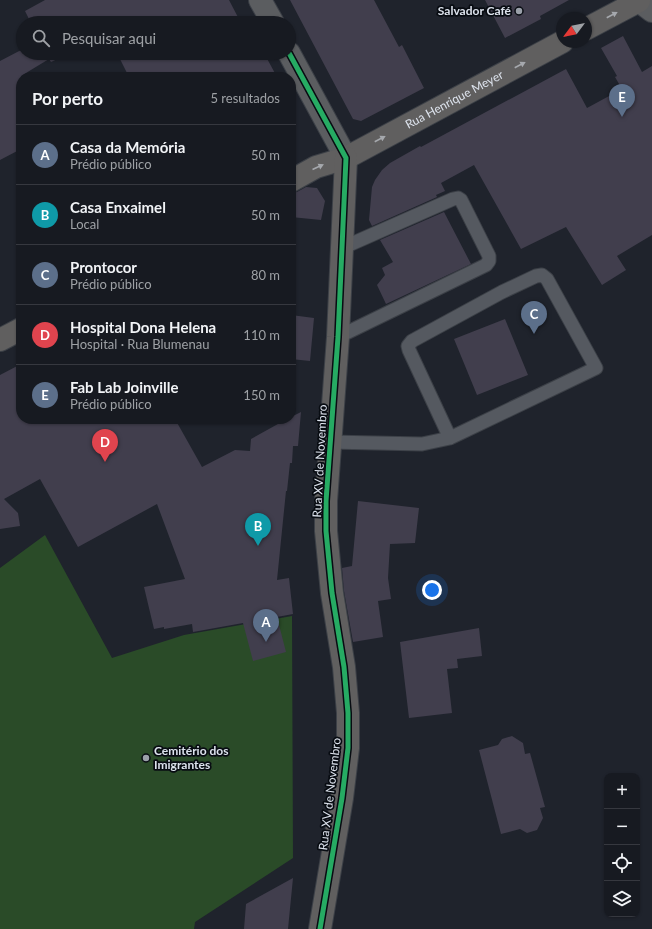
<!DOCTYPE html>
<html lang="pt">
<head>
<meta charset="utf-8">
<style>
  :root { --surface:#171a21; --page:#20232a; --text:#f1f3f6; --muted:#9ea1a5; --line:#36383f; --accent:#8c9099 }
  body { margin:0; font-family:Lato,sans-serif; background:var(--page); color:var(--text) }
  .controls { position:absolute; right:12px; bottom:12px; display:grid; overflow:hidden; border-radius:8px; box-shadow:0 1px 3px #0004 }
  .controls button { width:36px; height:36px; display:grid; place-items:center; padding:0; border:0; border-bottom:1px solid var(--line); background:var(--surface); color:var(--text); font:20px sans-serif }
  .compass { position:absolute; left:556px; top:12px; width:36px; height:36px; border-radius:50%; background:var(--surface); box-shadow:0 1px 3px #0004; rotate:238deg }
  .you { position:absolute; left:432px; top:590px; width:14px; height:14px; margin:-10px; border:3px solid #fff; border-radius:50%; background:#1a73e8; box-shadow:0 0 0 6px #1a73e833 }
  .badge { display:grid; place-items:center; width:26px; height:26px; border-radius:50%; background:var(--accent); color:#fff; font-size:13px; font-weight:700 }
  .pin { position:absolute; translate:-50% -33px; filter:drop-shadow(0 1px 2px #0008) }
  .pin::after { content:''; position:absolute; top:21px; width:14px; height:12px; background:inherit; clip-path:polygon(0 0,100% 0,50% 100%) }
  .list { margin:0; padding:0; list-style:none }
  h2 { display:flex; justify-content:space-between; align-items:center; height:52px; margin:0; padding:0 16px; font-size:17px }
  h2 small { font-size:13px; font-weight:400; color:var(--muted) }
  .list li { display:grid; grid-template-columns:26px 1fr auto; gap:12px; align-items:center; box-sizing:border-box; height:60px; padding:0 16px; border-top:1px solid var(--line) }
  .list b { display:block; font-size:15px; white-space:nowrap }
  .list p { margin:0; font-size:13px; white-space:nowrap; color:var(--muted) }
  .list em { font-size:13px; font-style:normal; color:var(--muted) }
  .icon { flex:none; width:22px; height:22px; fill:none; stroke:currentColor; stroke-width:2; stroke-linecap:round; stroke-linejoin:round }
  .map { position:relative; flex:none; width:652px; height:929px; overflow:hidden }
  .search { position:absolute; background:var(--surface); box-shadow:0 1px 3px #0004; left:16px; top:16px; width:280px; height:44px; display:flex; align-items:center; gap:10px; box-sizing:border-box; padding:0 14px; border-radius:22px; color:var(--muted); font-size:15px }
  .panel { position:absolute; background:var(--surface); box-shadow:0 1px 3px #0004; left:16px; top:72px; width:280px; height:352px; border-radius:16px }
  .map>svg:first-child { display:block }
  .green { fill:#2a4b28 }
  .building { fill:#413e4d }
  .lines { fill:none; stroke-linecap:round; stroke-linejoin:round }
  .service-casing { stroke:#3c4047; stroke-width:15 }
  .secondary-casing { stroke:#3c4047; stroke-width:24 }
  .primary-casing { stroke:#3c4047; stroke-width:24 }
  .service { stroke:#555960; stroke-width:13 }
  .secondary { stroke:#5b5d60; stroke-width:22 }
  .primary { stroke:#605f5f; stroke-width:22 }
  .cycleway-casing { stroke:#080c12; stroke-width:8 }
  .cycleway { stroke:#26ab63; stroke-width:5 }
  .oneway { fill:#a5a8ad }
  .poi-dot { fill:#9aa0a9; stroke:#080c12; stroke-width:1.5 }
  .labels { text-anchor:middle; stroke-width:3.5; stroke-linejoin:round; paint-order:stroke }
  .poi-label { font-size:12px; font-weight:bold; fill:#dde3ed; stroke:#080c12; text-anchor:end }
  .street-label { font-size:12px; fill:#dde3ed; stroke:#080c12 }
</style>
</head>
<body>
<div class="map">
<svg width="652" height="929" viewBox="0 0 652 929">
  <rect width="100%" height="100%" fill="#1f232c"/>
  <path class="green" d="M45,535L112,658L184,635L292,616L293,858L195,922L194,929H0V568Z"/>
  <path class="building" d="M45,0H229L241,23H31L25,11Z
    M290,0H374L399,47L402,45L424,88L361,121L353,119Z
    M485,0H569L540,16L541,19L505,38Z
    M623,36L642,72L652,66V235L617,256L626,270L602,285L566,227L521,249L474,165L441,183L445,191L436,195L437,197L372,226L369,220L372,187L375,180L382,170L390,163L420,146L421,147L566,69L587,108L622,89L615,77L617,76L601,48Z
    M23,49V53H70L51,62L49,59L21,76V149L0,160V61Z
    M117,53H264L277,77H129Z
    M306,187L317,188L325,201L321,220L291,217V193L297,192Z
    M444,212L471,264L386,304L377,285L385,275L382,268L393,262L380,240Z
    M291,315L314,318L310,361L291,359Z
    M505,319L528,375L477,395L454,339Z
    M21,364V419H175L202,467L235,450L250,451L251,439L287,419H291V417L301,412L298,446H293L292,463H290L287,491H286L277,580L289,578L293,614L277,617L286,652L253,661L243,623L193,632L192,624L164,629V627L154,629L144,587L185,579L157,504L78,547L40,479L4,499L18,513L20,526L0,529V375Z
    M358,501L419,508L415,543L390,544L388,578L391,599L378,601L383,637L353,642L344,591L342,568L352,566Z
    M479,628L482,656L457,659L458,668L447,669L452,713L409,718L400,642Z
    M512,736L523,743L525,754L530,753L545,807L540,808L543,818L537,830L527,833L520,829L501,834L479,750L498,745L502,739Z
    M293,878L288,929H244L246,904Z"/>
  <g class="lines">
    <g class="service-casing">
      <path id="service" d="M338,337L486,265L489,261V256L461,200L458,198L453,199L342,248
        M330,442L422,444L450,438L596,368L547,279L542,275L536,276L502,292L412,341L408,346L409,350L450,438"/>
    </g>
    <g class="secondary-casing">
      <path id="secondary" d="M260,0L273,23
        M640,0L639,1L652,11
        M289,53L346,158"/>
    </g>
    <g class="primary-casing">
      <g id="primary">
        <path d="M586,29L639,1L638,0"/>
        <path id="s1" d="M291,181L316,167L346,158L562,42"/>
        <path d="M0,340L21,329"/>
        <path d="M320,929L342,798L348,748V713L344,667L332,593L326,531V501L338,337L346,158"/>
      </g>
    </g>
    <use href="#service" class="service"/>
    <use href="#secondary" class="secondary"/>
    <use href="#primary" class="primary"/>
    <g class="cycleway-casing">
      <path id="cycleway" d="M289,53L346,158L338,337L326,501V531L332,593L344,667L348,713V748L342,798L320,929"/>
    </g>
    <use href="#cycleway" class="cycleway"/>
  </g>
  <defs><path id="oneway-solid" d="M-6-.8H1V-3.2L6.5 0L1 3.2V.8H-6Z"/></defs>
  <g class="oneway">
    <use href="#oneway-solid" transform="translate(612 15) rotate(-28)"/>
    <use href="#oneway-solid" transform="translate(520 65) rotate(-28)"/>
    <use href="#oneway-solid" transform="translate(380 139) rotate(-28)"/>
    <use href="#oneway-solid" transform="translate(318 167) rotate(-24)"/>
  </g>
  <g class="poi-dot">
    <circle cx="519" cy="11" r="4"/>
    <circle cx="146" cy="758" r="4"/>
  </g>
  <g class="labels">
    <g class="poi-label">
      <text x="511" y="15">Salvador Café</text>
      <text x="154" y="755" text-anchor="start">Cemitério dos<tspan x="154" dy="14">Imigrantes</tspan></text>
    </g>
    <g class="street-label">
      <text dy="4" stroke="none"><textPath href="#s1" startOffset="183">Rua Henrique Meyer</textPath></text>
      <text transform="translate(320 461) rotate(-87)" y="4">Rua XV de Novembro</text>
      <text transform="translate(330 794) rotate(-83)" y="4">Rua XV de Novembro</text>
    </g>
  </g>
</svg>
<div class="controls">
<button>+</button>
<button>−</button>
<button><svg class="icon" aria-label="locate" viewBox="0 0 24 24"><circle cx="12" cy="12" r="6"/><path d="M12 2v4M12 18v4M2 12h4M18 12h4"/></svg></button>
<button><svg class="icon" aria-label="layers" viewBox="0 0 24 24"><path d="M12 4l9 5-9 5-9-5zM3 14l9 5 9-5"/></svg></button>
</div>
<svg class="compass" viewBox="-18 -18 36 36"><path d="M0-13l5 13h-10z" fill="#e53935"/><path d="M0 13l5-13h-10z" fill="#9ea1a5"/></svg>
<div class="you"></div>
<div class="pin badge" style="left:266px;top:642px;background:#5c6f8a">A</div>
<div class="pin badge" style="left:258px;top:546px;background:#0f9aa8">B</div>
<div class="pin badge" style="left:534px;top:334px;background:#5c6f8a">C</div>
<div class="pin badge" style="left:105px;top:462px;background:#e0444e">D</div>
<div class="pin badge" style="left:622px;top:117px;background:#5c6f8a">E</div>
<div class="search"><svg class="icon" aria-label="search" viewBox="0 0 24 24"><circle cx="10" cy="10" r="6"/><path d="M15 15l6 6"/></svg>Pesquisar aqui</div>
<section class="panel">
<h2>Por perto<small>5 resultados</small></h2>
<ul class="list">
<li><span class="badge" style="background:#5c6f8a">A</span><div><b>Casa da Memória</b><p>Prédio público</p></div><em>50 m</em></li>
<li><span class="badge" style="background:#0f9aa8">B</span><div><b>Casa Enxaimel</b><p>Local</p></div><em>50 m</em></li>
<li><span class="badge" style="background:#5c6f8a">C</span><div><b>Prontocor</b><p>Prédio público</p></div><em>80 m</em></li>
<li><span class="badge" style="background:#e0444e">D</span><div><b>Hospital Dona Helena</b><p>Hospital · Rua Blumenau</p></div><em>110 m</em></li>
<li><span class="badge" style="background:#5c6f8a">E</span><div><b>Fab Lab Joinville</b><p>Prédio público</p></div><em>150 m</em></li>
</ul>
</section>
</div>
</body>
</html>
